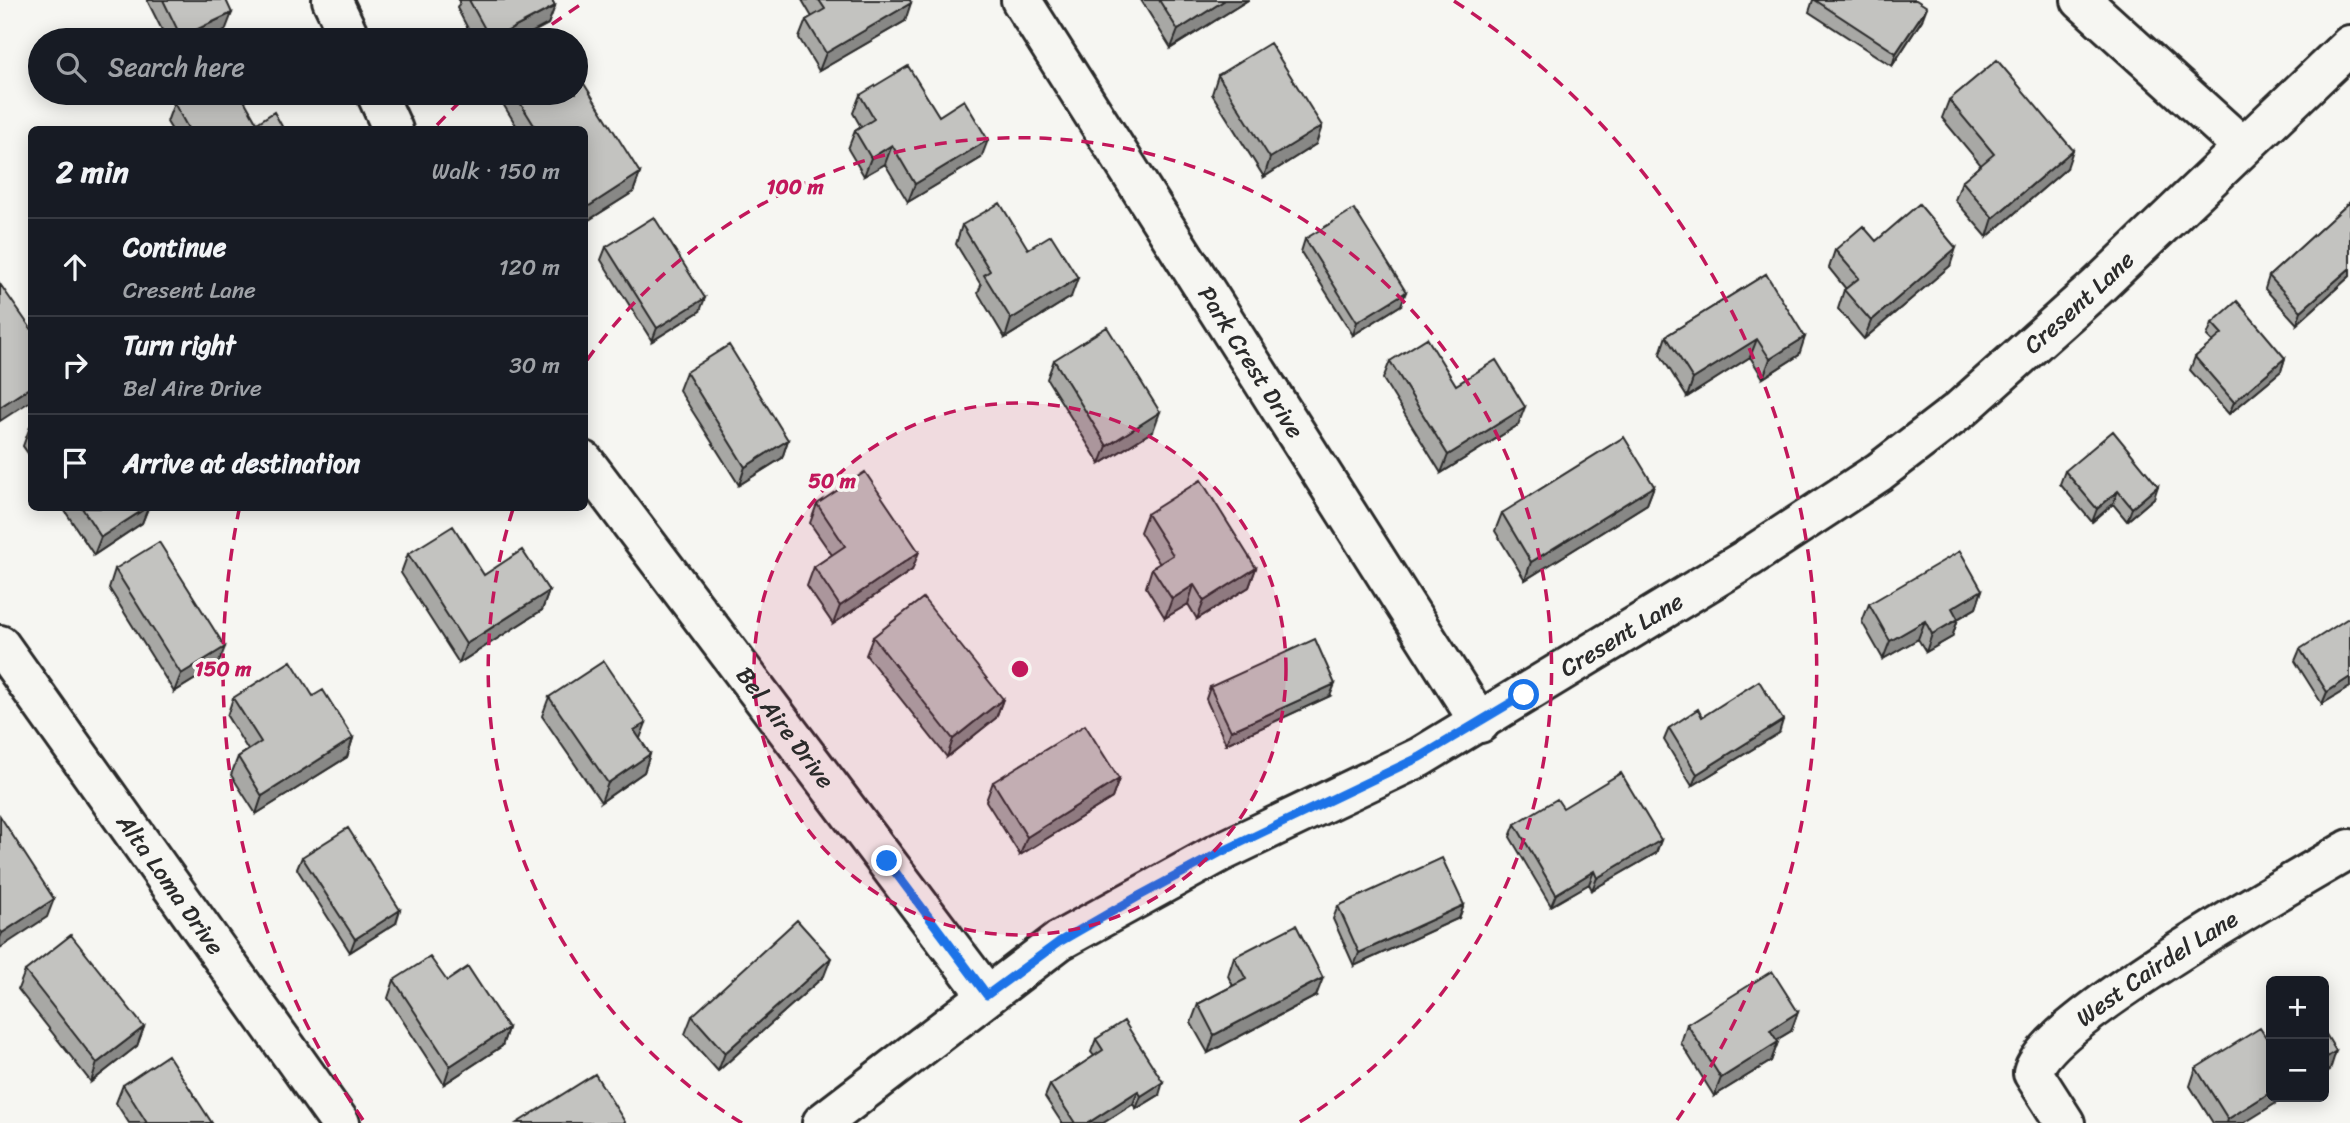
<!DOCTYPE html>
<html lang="en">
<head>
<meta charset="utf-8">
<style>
  :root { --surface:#171b24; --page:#242831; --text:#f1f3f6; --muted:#9ea1a6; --line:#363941 }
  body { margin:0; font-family:Sriracha,sans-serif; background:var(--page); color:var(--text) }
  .controls { position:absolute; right:21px; bottom:21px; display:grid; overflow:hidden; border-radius:10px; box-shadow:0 4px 18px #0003 }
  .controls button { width:63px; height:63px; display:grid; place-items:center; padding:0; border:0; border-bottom:2px solid var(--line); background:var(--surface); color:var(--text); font:35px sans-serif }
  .stop { position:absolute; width:21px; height:21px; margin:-16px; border:5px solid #1a73e8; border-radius:50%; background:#fff }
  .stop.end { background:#1a73e8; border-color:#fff; box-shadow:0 2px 7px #0008 }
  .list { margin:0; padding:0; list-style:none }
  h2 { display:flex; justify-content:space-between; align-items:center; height:91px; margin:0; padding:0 28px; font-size:30px }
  h2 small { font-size:23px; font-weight:400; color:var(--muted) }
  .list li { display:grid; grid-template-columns:46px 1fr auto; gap:21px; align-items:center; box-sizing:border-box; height:98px; padding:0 28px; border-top:2px solid var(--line) }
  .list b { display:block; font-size:26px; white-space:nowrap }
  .list p { margin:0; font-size:23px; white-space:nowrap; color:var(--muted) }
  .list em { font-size:23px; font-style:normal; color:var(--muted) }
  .icon { flex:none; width:38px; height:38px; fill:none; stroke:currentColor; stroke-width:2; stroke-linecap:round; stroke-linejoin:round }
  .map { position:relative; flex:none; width:2350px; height:1123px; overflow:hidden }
  .search { position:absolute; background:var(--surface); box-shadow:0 4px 18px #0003; left:28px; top:28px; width:560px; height:77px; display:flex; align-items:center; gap:18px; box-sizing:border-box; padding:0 24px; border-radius:38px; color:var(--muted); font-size:26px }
  .panel { position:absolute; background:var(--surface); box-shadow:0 4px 18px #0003; left:28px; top:126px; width:560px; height:385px; border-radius:10px }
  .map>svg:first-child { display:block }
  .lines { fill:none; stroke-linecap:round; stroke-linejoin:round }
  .street-casing { stroke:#2b2b2b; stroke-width:44 }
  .street { stroke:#f6f6f2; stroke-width:38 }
  .wall { fill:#a8a8a5; stroke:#2b2b2b; stroke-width:2 }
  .shaded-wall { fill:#888886; stroke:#2b2b2b; stroke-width:2 }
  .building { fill:#c3c3c0; stroke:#2b2b2b; stroke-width:2 }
  .route { stroke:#1a73e8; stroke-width:9 }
  .ring { fill:none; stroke:#c2185b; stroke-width:3.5; stroke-dasharray:12 9 }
  .labels { text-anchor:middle; stroke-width:7; stroke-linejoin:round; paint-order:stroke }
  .street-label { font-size:24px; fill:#2b2b2b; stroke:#f6f6f2 }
  .centre { fill:#c2185b; stroke:#f6f6f2; stroke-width:3.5 }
  .ring-label { font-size:21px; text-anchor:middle; font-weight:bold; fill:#c2185b; stroke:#f6f6f2; stroke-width:7; stroke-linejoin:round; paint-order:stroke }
</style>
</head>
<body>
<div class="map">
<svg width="2350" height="1123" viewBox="0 0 2350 1123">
  <rect width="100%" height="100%" fill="#f6f6f2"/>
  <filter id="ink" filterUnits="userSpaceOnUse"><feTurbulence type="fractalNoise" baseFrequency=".0143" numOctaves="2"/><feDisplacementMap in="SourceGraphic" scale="14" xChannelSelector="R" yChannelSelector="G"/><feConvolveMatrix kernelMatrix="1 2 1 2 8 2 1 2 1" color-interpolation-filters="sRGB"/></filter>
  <g filter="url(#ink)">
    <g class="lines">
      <g class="street-casing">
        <g id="street">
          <path d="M332,0L351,40"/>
          <path id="s1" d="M1021,0L1480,723"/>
          <path d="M2081,0L2242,146"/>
          <path d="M376,93L393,130"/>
          <path id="s2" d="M584,461L987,995"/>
          <path id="s3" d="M0,645L340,1123"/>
          <path id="s4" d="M822,1123L1059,941L1219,853L1420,757L1748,558L1879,472L1961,409L2096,288L2350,45"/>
          <path id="s5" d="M2065,1123L2033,1073C2045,1021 2293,883 2350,849"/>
        </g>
      </g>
      <use href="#street" class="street"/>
    </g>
    <path class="wall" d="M147,0H226L225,31L206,40H167Z
      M459,0H552L555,6L548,24L518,40H474L457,8L460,2Z
      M802,0H910L905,21L819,71L799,38L806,20L812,17Z
      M1141,0H1248L1171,48Z
      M1813,0H1815L1922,20L1892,66L1809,12Z
      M1218,75L1316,144L1264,177L1212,94Z
      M507,93H576L640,173L633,192L584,223V130H519L503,104Z
      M860,95L939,116L981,158L908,202L885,164L864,176L848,149L855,131L861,127L853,113Z
      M1949,100L2067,168L1987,237L1955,200L1962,181L1981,165L1942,118Z
      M174,103L257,123L284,130H172L167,122Z
      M2350,202V276L2297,324L2265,289L2269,276Z
      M962,225L1028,249L1071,297L1005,338L978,293L981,285L956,244Z
      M1305,239L1401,305L1353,335L1301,252Z
      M1876,241L1950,266L1864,339L1838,309L1844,290L1846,289L1829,268L1835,250Z
      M606,247L700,311L652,341L601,260Z
      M1766,274L1799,355L1763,378L1750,357L1687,397L1660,354L1666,336Z
      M2212,323L2285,358L2281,371L2229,414L2190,370L2195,357L2213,342L2207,336Z
      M1054,360L1153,431L1100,464L1047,379Z
      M1390,361L1456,385L1518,425L1441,473L1383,379Z
      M686,372L788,440L782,458L739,485L679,390Z
      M32,426V459L23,446L30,427Z
      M2065,471L2154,498L2127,521L2113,504L2092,522L2060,484Z
      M1654,486L1647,504L1525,580L1495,531L1502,513Z
      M817,504L912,570L833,624L807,586L814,567L832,555L810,523Z
      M63,508H148L142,523L94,555Z
      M1147,514L1256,568L1249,587L1197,619L1188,604L1165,618L1146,587L1152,568L1160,564L1140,532Z
      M408,554L484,575L549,591L542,610L459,663L401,573Z
      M115,569L218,665L174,692L109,588Z
      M1982,590L1976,608L1958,619L1952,637L1926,652L1918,639L1883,659L1862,622L1869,604Z
      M873,637L1003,699L996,718L947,757L866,655Z
      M2300,649L2350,687L2322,704L2295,661Z
      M1210,687L1330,696L1226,744L1206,699Z
      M313,696L353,738L347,757L256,814L231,775L238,757L248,750L227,716L233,698Z
      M549,697L640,739L650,754L644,772L601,802L542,716Z
      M1702,717L1779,733L1692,786L1664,740L1669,728Z
      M1119,779L1112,798L1020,855L986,801L993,782Z
      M1515,824L1661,840L1656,853L1592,890L1589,884L1551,906L1510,837Z
      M302,857L396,923L350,952L297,869Z
      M1464,905L1459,918L1354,966L1333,919L1338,906Z
      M1234,957L1316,996L1208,1053L1191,1023L1198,1004L1233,986L1228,976Z
      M25,971L144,1027L137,1046L91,1082L18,989Z
      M824,976L718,1071L685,1034L692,1016Z
      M394,980L508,1028L502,1046L444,1084L388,998Z
      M1798,1012L1791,1031L1776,1040L1778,1042L1771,1061L1714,1096L1681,1043L1687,1024Z
      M1096,1039L1159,1095L1136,1109L1133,1104L1103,1123H1062L1045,1097L1050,1085L1094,1056L1091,1052Z
      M2269,1042L2244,1123H2213L2190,1086L2196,1068Z
      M123,1085L212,1123H129L116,1103Z"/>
    <path class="shaded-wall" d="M1225,0H1248L1171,48L1178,30Z
      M911,3L905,21L819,71L826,53Z
      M555,6L548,24L518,40H491Z
      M1927,7L1922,20L1892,66L1896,53Z
      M232,13L225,31L206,40H180L181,37Z
      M1322,126L1316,144L1264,177L1270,158Z
      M988,140L981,158L908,202L915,184Z
      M892,145L885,164L864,176L871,158Z
      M2073,150L2067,168L1987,237L1993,218Z
      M640,173L633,192L584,223V212L586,208Z
      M1956,248L1950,266L1864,339L1871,321Z
      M2350,268V276L2297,324L2301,311Z
      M1078,278L1071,297L1005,338L1011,319Z
      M1406,292L1401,305L1353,335L1357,322Z
      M705,298L700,311L652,341L657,328Z
      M1805,337L1799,355L1763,378L1770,359Z
      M1757,339L1750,357L1687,397L1693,379Z
      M2285,358L2281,371L2229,414L2234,402Z
      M32,386V400L0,421V407Z
      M1525,407L1518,425L1441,473L1448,455Z
      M1160,412L1153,431L1100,464L1107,446Z
      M788,440L782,458L739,485L745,467Z
      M1654,486L1647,504L1525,580L1531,562Z
      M2158,486L2154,498L2127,521L2132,508Z
      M2118,491L2113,504L2092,522L2097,509Z
      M146,508H148L142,523L94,555L101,537Z
      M919,552L912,570L833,624L840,606Z
      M1256,568L1249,587L1197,619L1204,601Z
      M1194,585L1188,604L1165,618L1172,599Z
      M1982,590L1976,608L1945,626L1952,608Z
      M549,591L542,610L459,663L466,644Z
      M1958,619L1952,637L1926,652L1932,634Z
      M1925,621L1918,639L1883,659L1890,641Z
      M225,647L218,665L174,692L181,674Z
      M2350,677V687L2322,704L2327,692Z
      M1335,684L1330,696L1226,744L1231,731Z
      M1003,699L996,718L947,757L953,739Z
      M1783,720L1779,733L1692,786L1697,774Z
      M646,723L639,741L634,730Z
      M353,738L347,757L256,814L262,796Z
      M650,754L644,772L601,802L608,783Z
      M1119,779L1112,798L1020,855L1027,837Z
      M1661,840L1656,853L1592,890L1597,878Z
      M1594,871L1589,884L1551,906L1556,894Z
      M54,899L47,917L0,948V938L2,933Z
      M1464,905L1459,918L1354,966L1359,953Z
      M400,910L396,923L350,952L355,939Z
      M831,958L824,976L718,1071L725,1053Z
      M1323,978L1316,996L1208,1053L1214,1035Z
      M1798,1012L1791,1031L1763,1048L1770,1030Z
      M144,1027L137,1046L91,1082L97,1063Z
      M508,1028L502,1046L444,1084L450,1066Z
      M1778,1042L1771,1061L1714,1096L1721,1078Z
      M2336,1051L2330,1070L2324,1073V1059Z
      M1163,1082L1159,1095L1136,1109L1141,1096Z
      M1138,1091L1133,1104L1103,1123H1088Z
      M2271,1092V1097H2286L2244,1123H2227L2228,1119Z"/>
    <path class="building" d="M163,0H226L232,13L181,37Z
      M469,0H552L555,6L491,40Z
      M819,0H910L911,3L826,53L806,20L825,9Z
      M1159,0H1225L1178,30Z
      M1815,0H1916L1927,7L1896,53Z
      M1270,43L1322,126L1270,158L1218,75Z
      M1997,60L2073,150L1993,218L1962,181L1994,154L1949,100Z
      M908,66L939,116L964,100L988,140L915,184L892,145L871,158L855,131L874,119L860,95Z
      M576,71L640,173L586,208L584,206V130H537L514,93H576Z
      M192,93H240L257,123L274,112L284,130H189L174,103Z
      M2350,202V268L2301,311L2269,276Z
      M1000,203L1028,249L1051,235L1078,278L1011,319L984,275L990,271L962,225Z
      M1919,204L1956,248L1871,321L1844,290L1859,278L1835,250L1863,226L1876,241Z
      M1354,209L1406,292L1357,322L1305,239Z
      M654,217L705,298L657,328L606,247Z
      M1766,274L1805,337L1770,359L1757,339L1693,379L1666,336Z
      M0,284L32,330V386L0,407Z
      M2237,301L2285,358L2234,402L2195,357L2222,334L2212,323Z
      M1107,327L1160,412L1107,446L1054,360Z
      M1427,338L1456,385L1496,360L1525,407L1448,455L1390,361Z
      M729,345L788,440L745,467L686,372Z
      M2113,431L2158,486L2132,508L2118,491L2097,509L2065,471Z
      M1624,437L1654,486L1531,562L1502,513Z
      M865,472L919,552L840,606L814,567L845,546L817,504Z
      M1201,480L1256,568L1204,601L1194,585L1172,599L1152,568L1173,555L1147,514Z
      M82,508H146L101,537Z
      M453,526L484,575L522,550L549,591L466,644L408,554Z
      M159,542L225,647L181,674L115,569Z
      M1960,551L1982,590L1952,608L1958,619L1932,634L1925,621L1890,641L1869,604Z
      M923,598L1003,699L953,739L873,637Z
      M2350,617V677L2327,692L2300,649Z
      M1315,639L1335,684L1231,731L1210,687Z
      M291,661L313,696L323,690L353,738L262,796L238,757L261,742L233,698Z
      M604,661L646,723L634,730L650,754L608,783L549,697Z
      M1759,681L1783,720L1697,774L1669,728L1698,709L1702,717Z
      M1085,725L1119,779L1027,837L993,782Z
      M1621,773L1661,840L1597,878L1594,871L1556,894L1515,824L1557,799L1563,808Z
      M0,816L54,899L2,933L0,930Z
      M348,828L400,910L355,939L302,857Z
      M1442,858L1464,905L1359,953L1338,906Z
      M797,920L831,958L725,1053L692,1016Z
      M1296,925L1323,978L1214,1035L1198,1004L1246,979L1234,957Z
      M71,935L144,1027L97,1063L25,971Z
      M430,957L447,981L468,967L508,1028L450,1066L394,980Z
      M1772,971L1798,1012L1770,1030L1778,1042L1721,1078L1687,1024Z
      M1124,1021L1163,1082L1141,1096L1138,1091L1088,1123H1075L1050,1085L1103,1050L1096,1039Z
      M2260,1028L2269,1042L2271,1040V1092L2228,1119L2196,1068Z
      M2324,1031L2336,1051L2324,1059Z
      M168,1055L212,1123H147L123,1085Z
      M595,1074L625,1122L624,1123H517Z"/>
  </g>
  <g class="lines" filter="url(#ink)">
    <path class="route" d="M887,861L987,995L1059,942L1139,896L1219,853L1420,757L1524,695"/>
  </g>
  <circle cx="1020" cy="669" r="266" fill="#c2185b" fill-opacity=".12"/>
  <g class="ring">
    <circle cx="1020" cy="669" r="266"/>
    <path d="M742 1123A532 532 0 0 1 513 509M587 360A532 532 0 1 1 1298 1123"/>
    <path d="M363 1120A797 797 0 0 1 239 510M437 125A797 797 0 0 1 466 96M535 37A797 797 0 0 1 586 1M1454 1A797 797 0 0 1 1677 1120"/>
  </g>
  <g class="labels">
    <g class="street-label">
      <text dy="8" stroke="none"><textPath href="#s4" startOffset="1507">Cresent Lane</textPath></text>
      <text dy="8" stroke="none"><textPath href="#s1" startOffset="429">Park Crest Drive</textPath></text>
      <text dy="8" stroke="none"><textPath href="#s4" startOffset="940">Cresent Lane</textPath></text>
      <text dy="8" stroke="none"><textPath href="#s2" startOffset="334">Bel Aire Drive</textPath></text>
      <text dy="8" stroke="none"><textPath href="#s3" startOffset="294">Alta Loma Drive</textPath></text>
      <text dy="8" stroke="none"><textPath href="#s5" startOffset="224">West Cairdel Lane</textPath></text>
    </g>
  </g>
  <circle cx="1020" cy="669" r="10" class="centre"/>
  <g class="ring-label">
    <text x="795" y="194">100 m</text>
    <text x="832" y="488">50 m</text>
    <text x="223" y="676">150 m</text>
  </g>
</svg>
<div class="controls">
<button>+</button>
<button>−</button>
</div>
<div class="stop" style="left:1524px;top:695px"></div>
<div class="stop end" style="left:887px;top:861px"></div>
<div class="search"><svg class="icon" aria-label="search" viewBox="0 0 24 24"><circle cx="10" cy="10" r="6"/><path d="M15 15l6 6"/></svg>Search here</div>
<section class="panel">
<h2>2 min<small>Walk · 150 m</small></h2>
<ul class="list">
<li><svg class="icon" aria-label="ahead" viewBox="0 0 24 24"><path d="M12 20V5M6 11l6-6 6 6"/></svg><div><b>Continue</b><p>Cresent Lane</p></div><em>120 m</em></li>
<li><svg class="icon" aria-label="right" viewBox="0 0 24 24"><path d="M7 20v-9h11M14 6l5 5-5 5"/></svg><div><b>Turn right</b><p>Bel Aire Drive</p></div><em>30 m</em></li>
<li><svg class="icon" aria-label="arrive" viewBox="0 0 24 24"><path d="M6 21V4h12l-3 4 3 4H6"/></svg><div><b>Arrive at destination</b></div></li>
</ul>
</section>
</div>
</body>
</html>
